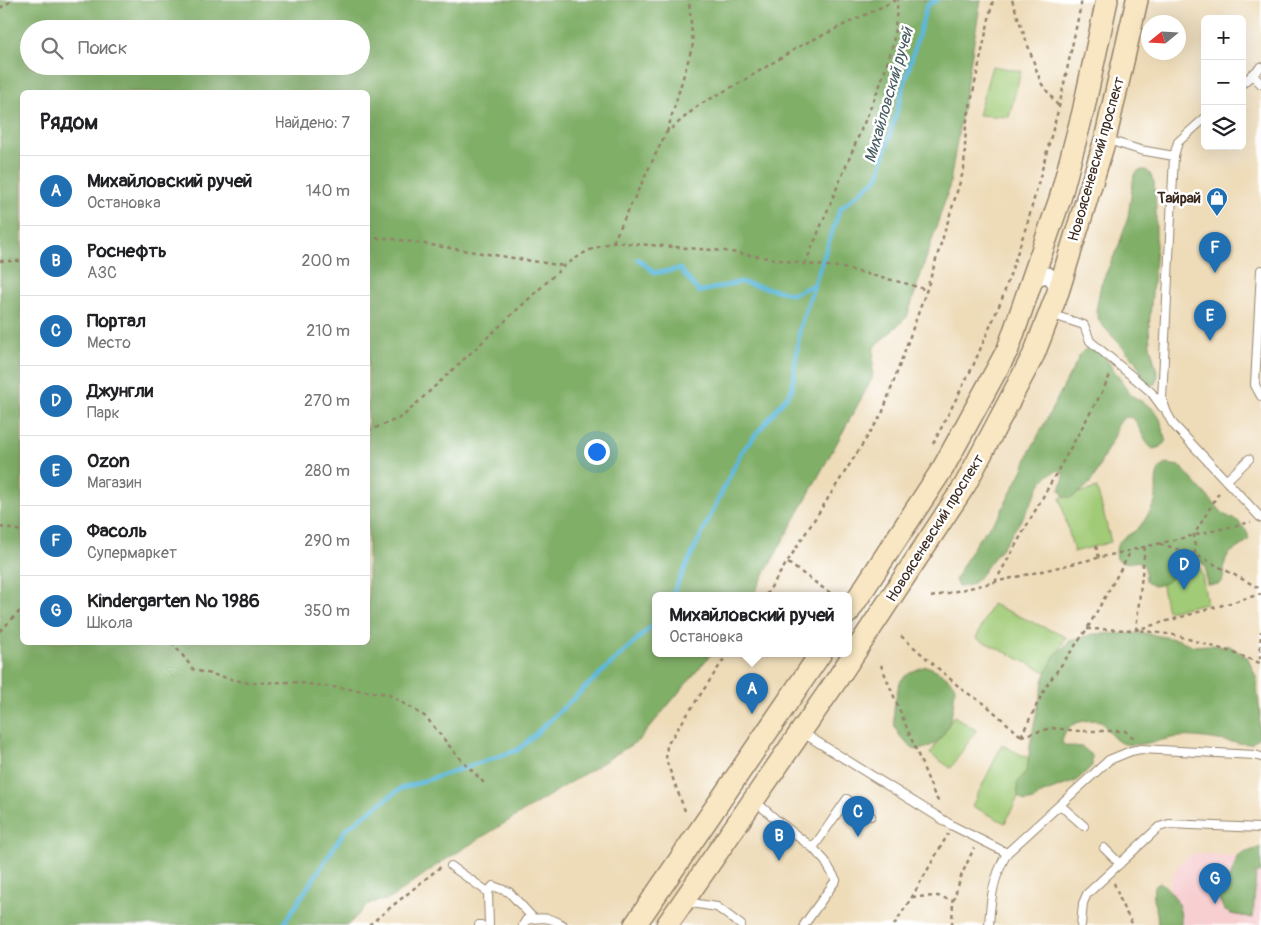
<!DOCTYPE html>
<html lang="ru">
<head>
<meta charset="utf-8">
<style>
  :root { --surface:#fff; --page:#f6f6f6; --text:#202124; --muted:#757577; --line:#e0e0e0; --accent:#1f6fb2 }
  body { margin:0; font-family:Pangolin,sans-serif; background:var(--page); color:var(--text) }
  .controls { position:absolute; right:15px; top:15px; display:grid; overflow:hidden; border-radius:8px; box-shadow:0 5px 20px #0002 }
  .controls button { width:45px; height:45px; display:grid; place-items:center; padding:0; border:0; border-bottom:1px solid var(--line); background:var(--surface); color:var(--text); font:25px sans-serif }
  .compass { position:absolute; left:1141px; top:15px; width:45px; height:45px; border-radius:50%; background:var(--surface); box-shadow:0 5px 20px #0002; rotate:252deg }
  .you { position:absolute; left:596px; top:451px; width:18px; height:18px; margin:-12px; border:4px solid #fff; border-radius:50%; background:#1a73e8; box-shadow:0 0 0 8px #1a73e833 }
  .badge { display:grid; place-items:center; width:32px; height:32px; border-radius:50%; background:var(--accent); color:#fff; font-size:16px; font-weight:700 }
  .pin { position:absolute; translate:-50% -41px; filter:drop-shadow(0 1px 2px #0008) }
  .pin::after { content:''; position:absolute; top:26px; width:18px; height:15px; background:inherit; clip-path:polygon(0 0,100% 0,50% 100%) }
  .popup { position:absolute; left:652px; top:592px; width:200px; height:65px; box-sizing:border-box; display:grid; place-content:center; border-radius:8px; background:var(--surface); filter:drop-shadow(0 1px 4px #0005); font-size:16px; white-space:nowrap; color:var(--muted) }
  .popup b { font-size:19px; color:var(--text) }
  .popup::after { content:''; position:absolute; left:50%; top:100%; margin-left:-10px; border:10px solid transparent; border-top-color:var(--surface) }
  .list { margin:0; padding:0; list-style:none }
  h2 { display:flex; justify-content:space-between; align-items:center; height:65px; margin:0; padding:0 20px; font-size:21px }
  h2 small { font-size:16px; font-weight:400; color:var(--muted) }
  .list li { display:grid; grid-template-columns:32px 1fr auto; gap:15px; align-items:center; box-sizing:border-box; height:70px; padding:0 20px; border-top:1px solid var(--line) }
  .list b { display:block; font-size:19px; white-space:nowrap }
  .list p { margin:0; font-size:16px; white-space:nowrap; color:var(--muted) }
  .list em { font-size:16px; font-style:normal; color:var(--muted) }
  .icon { flex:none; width:28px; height:28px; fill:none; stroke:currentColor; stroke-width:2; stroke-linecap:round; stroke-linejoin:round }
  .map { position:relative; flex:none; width:1261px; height:925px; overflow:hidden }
  .search { position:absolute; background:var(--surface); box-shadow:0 5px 20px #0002; left:20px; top:20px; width:350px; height:55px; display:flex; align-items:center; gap:12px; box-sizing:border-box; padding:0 18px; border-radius:28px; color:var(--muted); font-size:19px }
  .panel { position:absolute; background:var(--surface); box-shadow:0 5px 20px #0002; left:20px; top:90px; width:350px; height:555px; border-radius:8px }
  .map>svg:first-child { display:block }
  .built { fill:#f7cfd1 }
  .green { fill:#a1cb77; stroke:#6e7a4a }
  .forest { fill:#80af68; stroke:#5e6c43; fill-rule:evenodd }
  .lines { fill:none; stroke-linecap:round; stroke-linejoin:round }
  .stream { stroke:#5db8db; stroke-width:4.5 }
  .lane-casing { stroke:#94836c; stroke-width:10 }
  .street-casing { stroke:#94836c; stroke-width:18 }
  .secondary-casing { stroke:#94836c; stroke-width:24 }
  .path { stroke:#94836c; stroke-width:2.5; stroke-dasharray:4 4; stroke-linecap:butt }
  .lane { stroke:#fff; stroke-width:8 }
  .street { stroke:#fff; stroke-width:15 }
  .secondary { stroke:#f9e7c3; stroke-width:21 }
  .labels { text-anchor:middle; stroke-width:5; stroke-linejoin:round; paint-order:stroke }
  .street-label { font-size:15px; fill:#3b2a1e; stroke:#fff }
  .poi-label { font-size:15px; font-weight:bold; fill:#3b2a1e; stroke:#fff; text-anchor:end }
  .water-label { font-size:16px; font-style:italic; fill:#475c60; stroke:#fff }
</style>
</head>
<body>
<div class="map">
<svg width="1261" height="925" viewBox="0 0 1261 925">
  <rect width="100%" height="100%" fill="#fff"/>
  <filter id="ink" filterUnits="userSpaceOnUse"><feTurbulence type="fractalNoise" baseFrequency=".02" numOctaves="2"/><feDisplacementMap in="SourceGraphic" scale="10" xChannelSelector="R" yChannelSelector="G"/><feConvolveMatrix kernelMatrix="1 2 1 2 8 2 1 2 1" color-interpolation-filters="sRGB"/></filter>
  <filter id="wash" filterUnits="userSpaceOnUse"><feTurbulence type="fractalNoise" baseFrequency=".0096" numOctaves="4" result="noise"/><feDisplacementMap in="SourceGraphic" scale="20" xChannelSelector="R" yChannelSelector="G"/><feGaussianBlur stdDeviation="1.12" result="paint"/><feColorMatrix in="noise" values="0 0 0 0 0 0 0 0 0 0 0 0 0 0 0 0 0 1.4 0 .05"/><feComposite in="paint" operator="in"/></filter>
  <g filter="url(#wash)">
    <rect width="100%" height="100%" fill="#eedcb9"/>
    <path class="built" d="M1193,853L1261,858V925H1167L1169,883L1178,865Z"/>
    <path class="green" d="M992,66L1021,71L1009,117L978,115Z
      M1097,488L1111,542L1074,552L1060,498Z
      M1201,569L1207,603L1167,611L1160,577Z
      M992,604L1066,637L1048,673L976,638Z
      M954,716L976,730L951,768L930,754Z
      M1002,745L1036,762L1005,823L972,806Z"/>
    <path class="forest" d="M0,0H981L949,188L907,317L874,347L872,379L753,595H656V653H712L639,740L437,865L390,899L370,903L348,925H0ZM29,29H361V66H29ZM368,92V642H22V92Z
      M1139,170H1146L1151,175L1154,182L1156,207V248L1149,328L1150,345L1158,376L1155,384L1150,385L1143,379L1141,372L1134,359L1102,325L1098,318L1096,311L1101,284L1119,245L1128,217L1134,175Z
      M1091,348L1098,350L1104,356L1131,395L1151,407L1156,413L1160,419L1166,441L1161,447L1153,449C1141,440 1142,428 1133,418L1125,417C1116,424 1118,428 1114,437C1111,444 1106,451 1103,458C1094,479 1092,485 1072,497H1064L1060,490L1064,477L1061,470C1039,474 1037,495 1026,512C1016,528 1005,544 993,559C986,567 981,577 973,583C968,586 964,587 958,587L955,580L972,549L980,537L999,516L1009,496L1022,471L1030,451L1080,355L1084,350Z
      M1165,464L1180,466L1220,510L1225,515L1238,521L1247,532L1249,539C1243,546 1236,548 1229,554C1218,566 1233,589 1207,584C1205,577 1207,571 1204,564C1183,552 1182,568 1169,580C1165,584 1160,585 1154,586L1146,582L1145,568L1138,561C1129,563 1125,564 1117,559C1113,539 1124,539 1136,530C1141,526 1145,520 1148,514C1152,509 1155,503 1156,496C1157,484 1153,472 1165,464Z
      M1144,633L1180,640L1194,646L1209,645L1230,646L1248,658L1256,677L1260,714L1259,737L1251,744C1227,743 1202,735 1178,737C1162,739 1140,747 1125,744C1113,742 1108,729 1101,721C1083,719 1064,722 1062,743L1067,746L1082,747L1092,755V766L1076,781L1043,793L1034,800L1024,802L1018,796L1017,784L1027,770L1031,739L1044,678L1054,656L1070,641L1093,634Z
      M926,666C939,670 947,676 955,686C954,707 951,734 932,745C928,748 922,749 917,750C891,735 891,720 897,693C898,688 899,683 902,679C909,672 918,669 926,666Z
      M1261,847V873H1256L1253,918L1231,914L1224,910L1218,897L1217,889L1220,883L1231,875L1238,855Z
      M1160,882C1175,893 1182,906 1181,925H1158L1157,913L1153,899L1154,886Z"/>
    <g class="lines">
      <path class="stream" d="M638,259L655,273L680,269L699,292L740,282L793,294L815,284
        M672,595L741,453L792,390L800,327L840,209L878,177L927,5L937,0
        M283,925L346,829L400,789L518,750L656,622"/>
    </g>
  </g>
  <g filter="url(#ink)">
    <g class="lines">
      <g class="lane-casing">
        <path id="lane" d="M1252,74L1261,84
          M1242,84L1261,67
          M1205,118L1178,142L1174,156L1162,399L1167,413L1173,424L1261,518
          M1108,140L1140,150L1174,156
          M1261,270L1255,385L1261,396
          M1050,314L1084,325L1090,341L1151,392L1162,407
          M1226,481L1249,459
          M803,733L953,826L1007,853
          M755,801L779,822L813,848L825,861L836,880L804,925
          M1060,805L1084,826
          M813,848L847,799L871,816
          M1104,848L1120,864
          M451,866L488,892
          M685,902L717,907L741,925
          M479,925H481
          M489,925L488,892L493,886L509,892L533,918
          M523,925L526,920C540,917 551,917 563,925
          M989,925C991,895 993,879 1007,853L1109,760L1131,751L1141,749L1255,755L1261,757
          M1081,925L1083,903L1087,894L1159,827L1169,824L1261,828"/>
      </g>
      <g class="street-casing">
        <path id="street" d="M1031,283L1039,277L1048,275L1054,281L1058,292"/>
      </g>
      <g class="secondary-casing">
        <path id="secondary" d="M848,613L943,468L1008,349L1060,199L1083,112L1107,0
          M635,925L821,653
          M667,925L836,681L965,485L1034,354L1058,292L1105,140L1137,0"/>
      </g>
      <path class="path" d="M1012,0L1041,83L1059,107
        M0,8L13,0
        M667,132L693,44L689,1L688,0
        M368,239L387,238L564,266
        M613,242L666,133L699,105L743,81L800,46L896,0
        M0,261H22
        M805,264L880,85L893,45L898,0
        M368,431L402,417L564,266L587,251L613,242L725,251L805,264L839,267L908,284L927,290
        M933,444L973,366L1002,299L1028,221L1059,107L1082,0
        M0,527L22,531
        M1160,544L1195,554L1261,589
        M1096,546L1099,558
        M1145,547L1136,630L1175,635L1228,651L1260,663V649
        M788,563L833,595
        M1196,570L1194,535L1220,491
        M995,582L1102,392L1111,373
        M766,595L882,414L927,289L964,169L966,125L993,0
        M931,597L1251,522
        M1087,629L1136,630L1261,594
        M0,631L22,609
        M901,636L964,691L985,704L1021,736
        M172,642L194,670L248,683L292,682L388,694L426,717L455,753L486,785
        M1260,649L1261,631
        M881,665L935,796L940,804
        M1021,736L1047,685L1087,629L1131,551
        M1021,736L1052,728L1079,731H1125L1135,739
        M685,811L666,760L667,745L728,653
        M1114,883L1123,907L1133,925
        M912,897L938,896L953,901
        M369,925L439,868H442
        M894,925L912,897L948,834
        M952,925L953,901L962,874L974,848"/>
      <use href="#lane" class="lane"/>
      <use href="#street" class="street"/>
      <use href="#secondary" class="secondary"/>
    </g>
  </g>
  <defs>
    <g id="shop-pin" transform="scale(1.125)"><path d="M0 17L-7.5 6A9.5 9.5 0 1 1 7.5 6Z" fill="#1f6fb2" stroke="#fff"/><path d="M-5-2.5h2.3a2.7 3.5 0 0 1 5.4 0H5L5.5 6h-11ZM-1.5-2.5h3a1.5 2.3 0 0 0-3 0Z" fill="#fff"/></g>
  </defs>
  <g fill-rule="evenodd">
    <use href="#shop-pin" x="1217" y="198"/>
  </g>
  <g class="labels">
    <g class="street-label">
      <text transform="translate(1096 159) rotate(-74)" y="5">Новоясеневский проспект</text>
      <text transform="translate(935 528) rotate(-58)" y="5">Новоясеневский проспект</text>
    </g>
    <g class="poi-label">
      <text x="1201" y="203">Тайрай</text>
    </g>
    <g class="water-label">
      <text transform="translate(888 95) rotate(-74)" y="6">Михайловский ручей</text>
    </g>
  </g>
</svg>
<div class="controls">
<button>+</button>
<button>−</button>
<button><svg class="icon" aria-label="layers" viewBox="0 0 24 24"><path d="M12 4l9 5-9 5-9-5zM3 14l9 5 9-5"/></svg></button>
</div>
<svg class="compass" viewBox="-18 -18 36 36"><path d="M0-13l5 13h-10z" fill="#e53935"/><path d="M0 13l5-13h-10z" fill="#757577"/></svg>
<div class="you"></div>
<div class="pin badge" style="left:752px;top:714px">A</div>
<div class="popup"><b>Михайловский ручей</b>Остановка</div>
<div class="pin badge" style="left:779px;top:861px">B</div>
<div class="pin badge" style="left:858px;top:837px">C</div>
<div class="pin badge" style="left:1184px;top:590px">D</div>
<div class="pin badge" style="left:1210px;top:341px">E</div>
<div class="pin badge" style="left:1215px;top:273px">F</div>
<div class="pin badge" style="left:1215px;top:904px">G</div>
<div class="search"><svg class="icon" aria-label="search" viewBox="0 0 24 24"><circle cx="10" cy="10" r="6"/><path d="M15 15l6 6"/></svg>Поиск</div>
<section class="panel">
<h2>Рядом<small>Найдено: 7</small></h2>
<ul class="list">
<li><span class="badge">A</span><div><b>Михайловский ручей</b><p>Остановка</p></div><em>140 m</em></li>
<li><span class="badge">B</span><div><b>Роснефть</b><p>АЗС</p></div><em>200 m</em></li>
<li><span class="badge">C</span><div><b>Портал</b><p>Место</p></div><em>210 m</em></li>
<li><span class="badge">D</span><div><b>Джунгли</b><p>Парк</p></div><em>270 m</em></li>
<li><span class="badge">E</span><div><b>Ozon</b><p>Магазин</p></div><em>280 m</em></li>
<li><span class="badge">F</span><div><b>Фасоль</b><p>Супермаркет</p></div><em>290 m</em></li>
<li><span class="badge">G</span><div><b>Kindergarten № 1986</b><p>Школа</p></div><em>350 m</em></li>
</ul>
</section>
</div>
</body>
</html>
